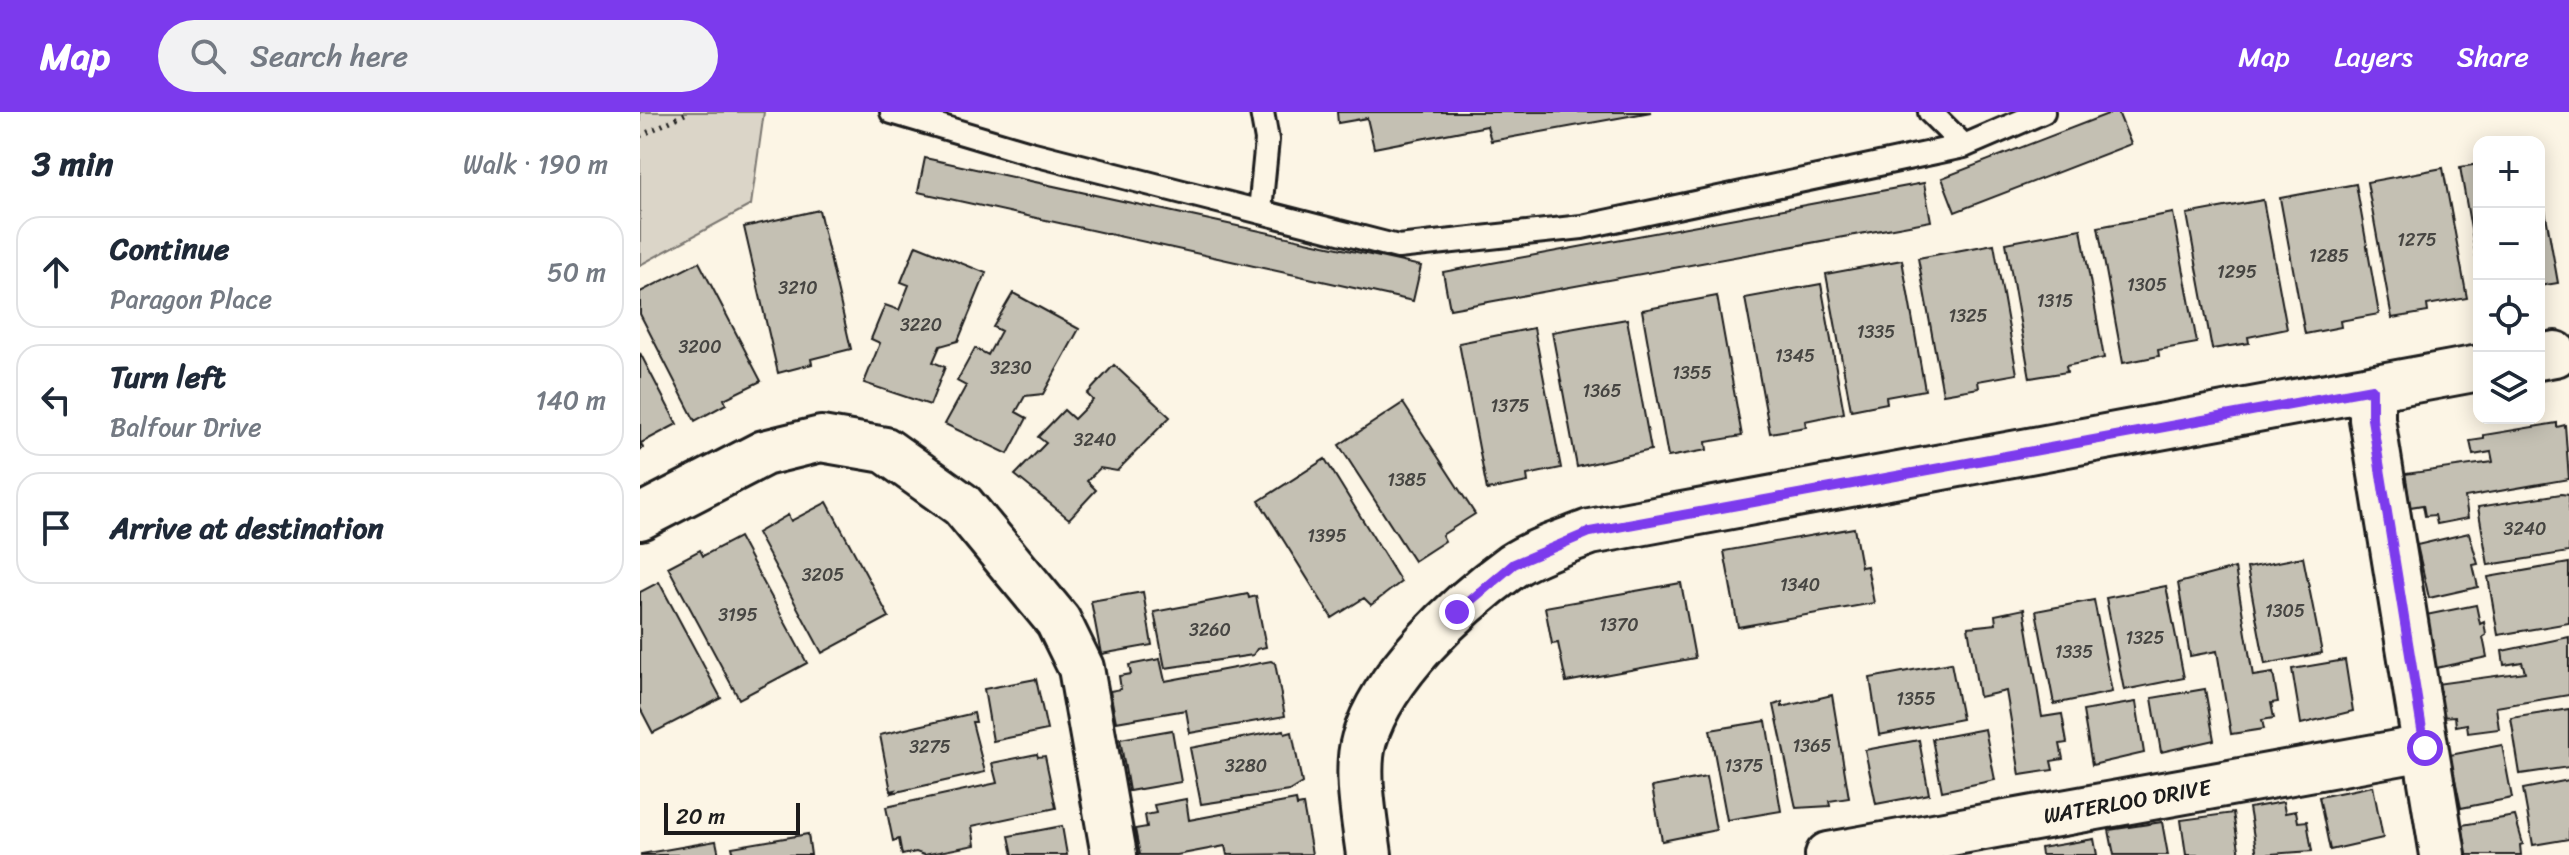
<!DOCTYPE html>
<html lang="en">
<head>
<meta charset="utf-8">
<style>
  :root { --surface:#fff; --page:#f2f2f3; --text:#1f2937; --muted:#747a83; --line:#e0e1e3; --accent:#7c3aed }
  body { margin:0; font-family:Sriracha,sans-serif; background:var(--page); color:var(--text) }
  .controls { position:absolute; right:24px; top:24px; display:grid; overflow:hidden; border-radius:16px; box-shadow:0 4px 20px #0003 }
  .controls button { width:72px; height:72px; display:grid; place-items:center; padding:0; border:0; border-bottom:2px solid var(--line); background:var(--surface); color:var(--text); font:40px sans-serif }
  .scale { position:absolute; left:24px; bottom:20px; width:136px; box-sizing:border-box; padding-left:8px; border:4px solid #1c1c1c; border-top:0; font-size:22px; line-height:28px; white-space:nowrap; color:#1c1c1c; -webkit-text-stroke:6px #fcf5e5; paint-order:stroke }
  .stop { position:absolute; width:24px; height:24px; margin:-18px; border:6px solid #7c3aed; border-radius:50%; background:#fff }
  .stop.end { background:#7c3aed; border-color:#fff; box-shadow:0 2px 8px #0008 }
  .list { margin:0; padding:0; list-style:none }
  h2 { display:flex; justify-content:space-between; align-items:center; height:104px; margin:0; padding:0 32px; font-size:34px }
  h2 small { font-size:26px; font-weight:400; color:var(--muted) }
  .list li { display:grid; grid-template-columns:52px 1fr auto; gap:24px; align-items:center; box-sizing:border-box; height:112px; margin:0 16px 16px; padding:0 16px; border:2px solid var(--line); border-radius:24px }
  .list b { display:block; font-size:30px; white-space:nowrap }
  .list p { margin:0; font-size:26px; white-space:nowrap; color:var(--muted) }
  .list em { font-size:26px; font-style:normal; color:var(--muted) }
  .icon { flex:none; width:44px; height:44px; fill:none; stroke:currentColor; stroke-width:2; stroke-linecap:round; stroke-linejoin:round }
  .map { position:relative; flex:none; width:1929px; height:743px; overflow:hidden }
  header { display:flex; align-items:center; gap:48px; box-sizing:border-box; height:112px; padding:0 40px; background:var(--accent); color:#fff }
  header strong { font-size:38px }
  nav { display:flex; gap:44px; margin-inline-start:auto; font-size:28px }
  .search { width:560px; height:72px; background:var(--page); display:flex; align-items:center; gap:20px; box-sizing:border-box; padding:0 28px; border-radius:44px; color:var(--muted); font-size:30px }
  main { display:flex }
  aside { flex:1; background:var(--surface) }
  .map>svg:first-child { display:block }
  .green { fill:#dbd5c8; stroke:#7c7872; stroke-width:2 }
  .building { fill:#c4c0b3; stroke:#1c1c1c; stroke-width:2 }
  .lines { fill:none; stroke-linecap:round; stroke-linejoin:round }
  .service-casing { stroke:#1c1c1c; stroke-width:28 }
  .minor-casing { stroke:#1c1c1c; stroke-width:50 }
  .path { stroke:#1c1c1c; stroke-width:5; stroke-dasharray:2 6; stroke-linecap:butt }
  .service { stroke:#fcf5e5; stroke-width:22 }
  .minor { stroke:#fcf5e5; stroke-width:44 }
  .route { stroke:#7c3aed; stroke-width:10 }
  .labels { text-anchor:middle; stroke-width:6; stroke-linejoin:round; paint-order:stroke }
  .number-label { font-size:18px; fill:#464542 }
  .street-label { font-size:22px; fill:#1c1c1c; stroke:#fcf5e5 }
</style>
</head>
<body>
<header>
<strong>Map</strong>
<div class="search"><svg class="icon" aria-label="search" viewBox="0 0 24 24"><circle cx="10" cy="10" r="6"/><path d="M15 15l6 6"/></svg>Search here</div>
<nav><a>Map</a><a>Layers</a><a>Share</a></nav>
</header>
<main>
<aside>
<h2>3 min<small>Walk · 190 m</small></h2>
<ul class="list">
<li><svg class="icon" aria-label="ahead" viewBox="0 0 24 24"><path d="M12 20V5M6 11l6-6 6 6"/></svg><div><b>Continue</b><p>Paragon Place</p></div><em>50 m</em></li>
<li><svg class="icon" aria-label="left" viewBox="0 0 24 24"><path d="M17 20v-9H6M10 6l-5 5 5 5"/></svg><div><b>Turn left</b><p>Balfour Drive</p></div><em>140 m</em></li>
<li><svg class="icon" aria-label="arrive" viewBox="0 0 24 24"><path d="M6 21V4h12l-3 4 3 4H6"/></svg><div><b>Arrive at destination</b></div></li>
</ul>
</aside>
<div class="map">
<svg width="1929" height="743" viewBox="0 0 1929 743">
  <rect width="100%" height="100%" fill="#fcf5e5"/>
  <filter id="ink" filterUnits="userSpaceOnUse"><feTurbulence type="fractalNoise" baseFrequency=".0125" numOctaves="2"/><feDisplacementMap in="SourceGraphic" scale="16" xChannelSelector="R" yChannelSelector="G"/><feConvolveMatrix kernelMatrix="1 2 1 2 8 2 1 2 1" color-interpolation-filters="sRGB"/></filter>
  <g filter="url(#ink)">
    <path class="green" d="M0,0H124L111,93L0,153Z"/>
    <path class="building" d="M697,0H1011L851,29L847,14L734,36L727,6L698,11Z
      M1473,0H1478L1491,32L1315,100L1302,66Z
      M285,46L781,154L773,189L278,80Z
      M1839,52V162L1820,55Z
      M1803,56L1827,186L1787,193L1788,200L1752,206L1727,70Z
      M1899,64L1918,171L1899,174Z
      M1284,71L1291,109L810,197L803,160Z
      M1716,72L1739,202L1700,209L1701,215L1665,222L1640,86Z
      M1623,88L1647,217L1608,225L1609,231L1572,237L1547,102Z
      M179,98L211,237L171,247L172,252L138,261L104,115Z
      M1533,101L1557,231L1518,238L1519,244L1483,251L1458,115Z
      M1441,117L1464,246L1426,254L1427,260L1390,266L1366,131Z
      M1354,132L1377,262L1338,269L1339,276L1303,282L1278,146Z
      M276,133L346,161L318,229L300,234L293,250L305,255L290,293L224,271L240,231L231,227L245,193L259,198L269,173L261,170Z
      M1262,148L1285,278L1246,285L1247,291L1211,298L1186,162Z
      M59,150L121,269L84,287L86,292L55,309L0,202V180Z
      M1181,172L1204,301L1165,309L1166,315L1130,321L1105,186Z
      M373,181L439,217L403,282L385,284L376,300L387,306L368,342L305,312L326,274L317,269L335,236L348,243L361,219L353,215Z
      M1077,184L1102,324L1066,330L1067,338L1028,345L1002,198Z
      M987,207L1011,338L937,355L912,220Z
      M894,216L921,356L887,363L888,370L847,378L819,231Z
      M0,241L37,312L1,331L3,336L0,338Z
      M474,253L530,305L477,359L460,356L447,369L456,378L429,407L375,363L406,331L398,325L424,298L434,307L453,288L447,282Z
      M763,291L835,402L802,423L805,429L774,449L699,333Z
      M1917,311V315L1925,313L1929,367L1825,385L1828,406L1797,412L1795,403L1785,404L1783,393L1770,395L1765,362L1853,350L1851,340L1833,343L1830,329L1844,327V323Z
      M685,347L761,470L731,493L724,486L692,506L619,389Z
      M1921,382L1929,383V440L1848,453L1838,395Z
      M187,390L249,505L182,541L117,421L148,403L151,409Z
      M1214,416L1221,455L1227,454L1234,491L1098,515L1084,439Z
      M1829,421L1838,452L1833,453L1838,475L1789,486L1777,433Z
      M99,425L167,551L99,587L28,455L60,438L63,444Z
      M1663,445L1682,541L1625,552L1607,456Z
      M1929,451V511L1858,523L1848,465Z
      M1595,456L1613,564L1633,561L1638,590L1631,591L1634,606L1622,608L1624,617L1591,622L1577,539L1550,544L1538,471Z
      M19,470L81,586L13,621L0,596V480Z
      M1041,471L1055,546L926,570L918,531L912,532L905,495Z
      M1526,474L1544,566L1484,578L1466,486Z
      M503,480L512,533L461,542L451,489Z
      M608,482L609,486L616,484L626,535L617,537L613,543L525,556L514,500Z
      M1454,488L1472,580L1414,592L1396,499Z
      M1836,493L1840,512L1844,510L1846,523L1843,525L1847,545L1796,556L1786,503Z
      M1384,497L1402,605L1422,602L1427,631L1420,632L1423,647L1411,649L1413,658L1380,663L1366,579L1339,585L1328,515L1356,512L1355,503Z
      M1929,525V583L1856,595L1859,617L1828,621L1827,612L1816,614L1815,604L1802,605L1796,572L1885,560L1882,550L1864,553L1862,539Z
      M520,547L525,569L631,549L635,551L645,604L550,621L546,598L476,610L470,579L481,577L479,564L491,562L489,553Z
      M1705,548L1713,599L1661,612L1652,557Z
      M1311,551L1322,607L1239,623L1230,566Z
      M396,567L407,618L353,629L344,577Z
      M1565,577L1574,628L1521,640L1512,586Z
      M1192,583L1209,686L1189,689L1190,694L1156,696L1134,593L1142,590V595Z
      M1496,590L1504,641L1452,653L1443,599Z
      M1929,597V655L1880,662L1871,606Z
      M334,601L336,610H332L345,660L252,681L255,678L251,679L240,623Z
      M1126,609L1141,699L1087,708L1070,618Z
      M1345,617L1355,668L1302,679L1292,627Z
      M532,618L541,670L489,679L480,627Z
      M644,618L645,622L652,620L662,671L649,679L561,692L550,636Z
      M1279,628L1289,682L1236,692L1225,638Z
      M1862,633L1872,686L1821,696L1810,643Z
      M397,642L398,645L405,644L416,696L332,714L335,733L284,743L276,740L262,743L259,727L253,729L246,695L357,671L352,651Z
      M1066,665L1076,718L1022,729L1012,675Z
      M1929,668V727L1893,733L1883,677Z
      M1733,674L1743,726L1690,738L1679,685Z
      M546,687L549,708L656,688L657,694L663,693L672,742L587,743L585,734L537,743H500L495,717L507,715L505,703L516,701L514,693Z
      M1643,690L1645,701L1656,699L1658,710L1667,709L1672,739L1617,743L1609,696Z
      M1593,701L1600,743H1546L1541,708Z
      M1875,704L1883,732L1880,733L1881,743H1827L1822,713Z
      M1522,710L1528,743H1474L1469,718Z
      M422,714L427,743H373L369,724Z
      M168,722L171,743H94L92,735Z
      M1454,727L1457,743H1401L1400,736Z
      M76,729L79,743H1V742Z"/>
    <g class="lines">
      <g class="service-casing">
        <path id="service" d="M252,0L390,41L758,135L942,115L1324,34L1403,0
          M1290,0L1324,34
          M620,99L627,28L622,0"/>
      </g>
      <g class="minor-casing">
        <path id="minor" d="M1899,245L1915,242
          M1732,277V307L1803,743
          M0,405L124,341L181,327L245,338L322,393L418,509L441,556L474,743
          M729,743C725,711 715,659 724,628C743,563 818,493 872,454C894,439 925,430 950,420L1839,256
          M1188,743L1785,636"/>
      </g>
      <path class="path" d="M0,24L49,0"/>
      <use href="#service" class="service"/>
      <use href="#minor" class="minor"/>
    </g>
  </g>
  <g class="lines" filter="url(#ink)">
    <path class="route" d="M817,500L874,452L950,420L1732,277V307L1785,636"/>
  </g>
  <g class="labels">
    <g class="number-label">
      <text x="1777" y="134">1275</text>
      <text x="1689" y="150">1285</text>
      <text x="1597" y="166">1295</text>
      <text x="1507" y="179">1305</text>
      <text x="158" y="182">3210</text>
      <text x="1415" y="195">1315</text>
      <text x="1328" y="210">1325</text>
      <text x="281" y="219">3220</text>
      <text x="1236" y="226">1335</text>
      <text x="60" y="241">3200</text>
      <text x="1155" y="250">1345</text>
      <text x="371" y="262">3230</text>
      <text x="1052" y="267">1355</text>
      <text x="962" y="285">1365</text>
      <text x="870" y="300">1375</text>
      <text x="455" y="334">3240</text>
      <text x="767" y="374">1385</text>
      <text x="1885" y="423">3240</text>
      <text x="687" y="430">1395</text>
      <text x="183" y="469">3205</text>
      <text x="1160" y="479">1340</text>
      <text x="1645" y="505">1305</text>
      <text x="98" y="509">3195</text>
      <text x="979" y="519">1370</text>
      <text x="570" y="524">3260</text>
      <text x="1505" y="532">1325</text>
      <text x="1434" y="546">1335</text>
      <text x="1276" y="593">1355</text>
      <text x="1172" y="640">1365</text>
      <text x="290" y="641">3275</text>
      <text x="606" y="660">3280</text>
      <text x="1104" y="660">1375</text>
    </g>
    <g class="street-label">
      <text transform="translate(1487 689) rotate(-10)" y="8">WATERLOO DRIVE</text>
    </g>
  </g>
</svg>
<div class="controls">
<button>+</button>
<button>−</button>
<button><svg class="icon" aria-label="locate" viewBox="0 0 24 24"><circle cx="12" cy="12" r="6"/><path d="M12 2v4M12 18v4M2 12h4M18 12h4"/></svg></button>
<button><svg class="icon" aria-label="layers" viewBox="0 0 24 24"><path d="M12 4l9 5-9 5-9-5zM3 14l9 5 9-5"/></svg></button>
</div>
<div class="scale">20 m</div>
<div class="stop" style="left:1785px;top:636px"></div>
<div class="stop end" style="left:817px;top:500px"></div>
</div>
</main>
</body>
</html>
